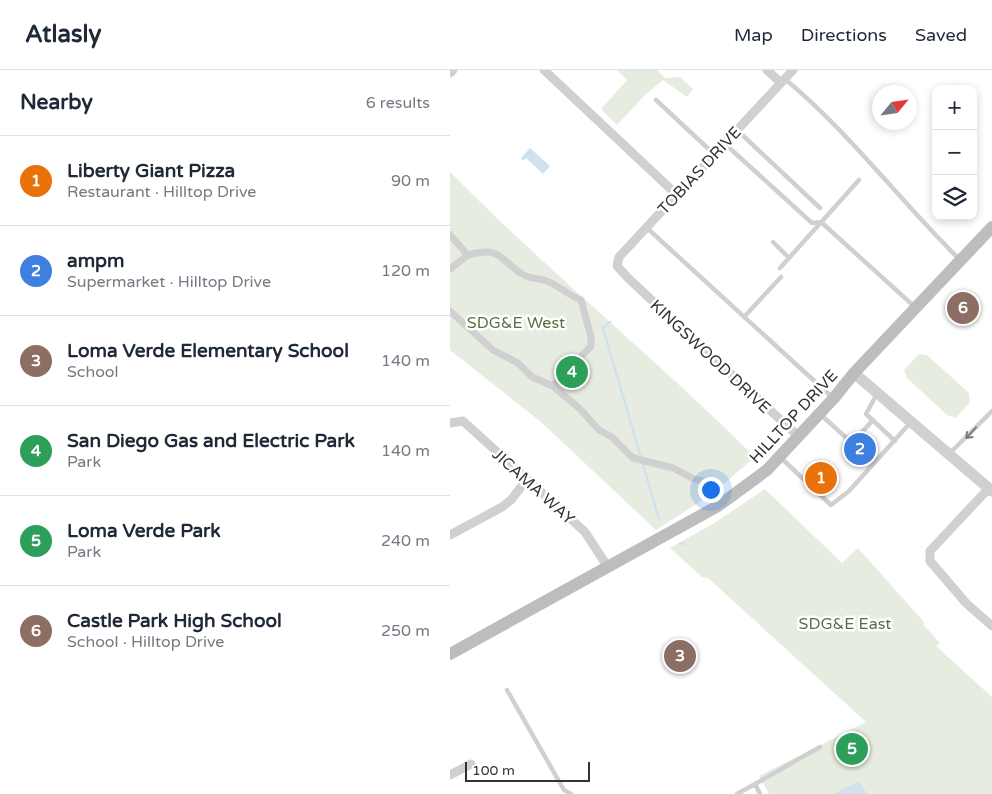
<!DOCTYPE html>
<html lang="en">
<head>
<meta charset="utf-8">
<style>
  :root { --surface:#fff; --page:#f2f2f3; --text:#1f2937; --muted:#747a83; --line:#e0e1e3; --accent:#e63946 }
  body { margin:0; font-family:"Varela Round",sans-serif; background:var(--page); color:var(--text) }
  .controls { position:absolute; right:15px; top:15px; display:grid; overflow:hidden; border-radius:10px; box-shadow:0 2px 8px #0003 }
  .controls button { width:45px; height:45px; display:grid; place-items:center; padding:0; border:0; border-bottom:1px solid var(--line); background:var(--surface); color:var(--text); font:25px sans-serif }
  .compass { position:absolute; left:422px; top:15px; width:45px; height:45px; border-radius:50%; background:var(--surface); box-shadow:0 2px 8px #0003; rotate:61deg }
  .scale { position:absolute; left:15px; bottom:12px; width:125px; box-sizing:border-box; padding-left:5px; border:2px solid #333; border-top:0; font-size:14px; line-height:18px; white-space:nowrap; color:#333; -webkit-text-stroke:4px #fff; paint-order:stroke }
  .you { position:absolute; left:260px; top:419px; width:18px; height:18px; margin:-12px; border:4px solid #fff; border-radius:50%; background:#1a73e8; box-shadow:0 0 0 8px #1a73e833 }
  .badge { display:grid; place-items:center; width:32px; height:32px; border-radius:50%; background:var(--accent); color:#fff; font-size:16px; font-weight:700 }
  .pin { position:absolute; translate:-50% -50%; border:2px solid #fff; box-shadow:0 1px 5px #0006 }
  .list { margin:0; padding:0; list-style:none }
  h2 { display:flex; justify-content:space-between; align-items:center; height:65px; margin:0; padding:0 20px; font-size:21px }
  h2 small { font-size:16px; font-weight:400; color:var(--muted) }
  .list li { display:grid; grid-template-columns:32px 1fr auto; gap:15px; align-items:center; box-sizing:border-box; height:90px; padding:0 20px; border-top:1px solid var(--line) }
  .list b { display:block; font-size:19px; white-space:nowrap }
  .list p { margin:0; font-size:16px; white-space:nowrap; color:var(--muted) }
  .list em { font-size:16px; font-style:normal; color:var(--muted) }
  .icon { flex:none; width:28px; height:28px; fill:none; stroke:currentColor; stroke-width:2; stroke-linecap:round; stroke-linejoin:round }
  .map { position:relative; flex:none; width:542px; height:724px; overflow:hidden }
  header { display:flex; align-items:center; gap:30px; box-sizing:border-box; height:70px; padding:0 25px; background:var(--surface); border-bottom:1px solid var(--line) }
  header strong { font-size:24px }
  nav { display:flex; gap:28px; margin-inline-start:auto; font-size:18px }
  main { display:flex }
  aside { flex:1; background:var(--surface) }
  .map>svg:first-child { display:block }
  .green { fill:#e6ecdf }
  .water { fill:#cfe2ee }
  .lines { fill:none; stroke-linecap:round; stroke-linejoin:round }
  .stream { stroke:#cfe2ee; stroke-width:2.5 }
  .service { stroke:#d0d0d0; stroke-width:4.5 }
  .pedestrian { stroke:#d0d0d0; stroke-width:7 }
  .minor { stroke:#d0d0d0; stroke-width:9 }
  .tertiary { stroke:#d0d0d0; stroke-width:11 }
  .secondary { stroke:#bdbdbd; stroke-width:12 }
  .oneway { stroke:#7a7a7a }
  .labels { text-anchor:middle; stroke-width:5; stroke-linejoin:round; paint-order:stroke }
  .street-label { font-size:16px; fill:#333; stroke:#fff }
  .park-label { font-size:16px; fill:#56703f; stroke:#fff }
</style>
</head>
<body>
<header>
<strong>Atlasly</strong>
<nav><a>Map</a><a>Directions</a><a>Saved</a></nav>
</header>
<main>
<aside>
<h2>Nearby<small>6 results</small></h2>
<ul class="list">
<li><span class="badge" style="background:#e8710a">1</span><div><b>Liberty Giant Pizza</b><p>Restaurant · Hilltop Drive</p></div><em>90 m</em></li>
<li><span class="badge" style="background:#3f7fe0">2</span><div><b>ampm</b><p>Supermarket · Hilltop Drive</p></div><em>120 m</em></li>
<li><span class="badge" style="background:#8d6e63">3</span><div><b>Loma Verde Elementary School</b><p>School</p></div><em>140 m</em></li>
<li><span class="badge" style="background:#2e9e5b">4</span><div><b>San Diego Gas and Electric Park</b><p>Park</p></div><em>140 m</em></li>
<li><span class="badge" style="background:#2e9e5b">5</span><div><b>Loma Verde Park</b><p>Park</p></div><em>240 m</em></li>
<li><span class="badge" style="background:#8d6e63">6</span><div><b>Castle Park High School</b><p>School · Hilltop Drive</p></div><em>250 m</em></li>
</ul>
</aside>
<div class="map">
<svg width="542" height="724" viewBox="0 0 542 724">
  <rect width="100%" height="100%" fill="#fff"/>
  <path class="green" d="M167,0H207L215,8L230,7L243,19L237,27L213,10L195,25L167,55L151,39L177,10Z
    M0,102C98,201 206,289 305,387L262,424L206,460L91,352L0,280Z
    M469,284L477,285L519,323L520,332L506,348L497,345L457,308L454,300Z
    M315,419L392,493L408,478L474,552L473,554L490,573L486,576L542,627V724H319L309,706L416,652L258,508L252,507L220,478L266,452Z"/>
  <path class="water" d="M80,78L100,96L93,104L76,88L73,91L71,88Z
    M409,711L417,724H384Z"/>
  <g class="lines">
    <path class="stream" d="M160,252L153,258L209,449
      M230,473L234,474"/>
    <path class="service" d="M335,9C400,63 450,131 510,190
      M206,30L264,84
      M287,60L370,138
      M274,73L362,153L371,152L466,238
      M197,158L383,328
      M323,172L339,188
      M330,198L409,110
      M294,247L331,207
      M427,324L416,344L445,371
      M371,345L402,373L423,350
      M499,384L542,341
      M331,388L381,435L399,421L461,352
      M57,620L114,720L121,724
      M305,714L370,677
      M287,724L305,714L310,724"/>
    <path class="pedestrian" d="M0,165L18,185C53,176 48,189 72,204C79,209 86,208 94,210C107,214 118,225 131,230L141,267V276L103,316L130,339L149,360L162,367L183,388L223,398L244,409L258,412L274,432
      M0,199L18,185
      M0,241L43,280L68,293L82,307L103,316"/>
    <path class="minor" d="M94,0L226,124
      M317,0L331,13
      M343,0L169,187L167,196L179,209L349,367
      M0,3L3,0
      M0,353L13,351L135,462L157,496
      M539,418L480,481V491L516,533L542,556
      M0,465L52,437L61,430L77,409
      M0,705L21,694"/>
    <path class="tertiary" d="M404,303L542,421"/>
    <path class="secondary" d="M0,584L268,436L317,400L384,328L404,303L542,157"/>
  </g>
  <defs><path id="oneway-shaft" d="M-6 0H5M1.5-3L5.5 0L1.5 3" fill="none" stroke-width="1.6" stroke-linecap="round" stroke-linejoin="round" transform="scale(1.25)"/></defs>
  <use class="oneway" href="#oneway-shaft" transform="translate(521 363) rotate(132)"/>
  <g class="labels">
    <g class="street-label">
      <text transform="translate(249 100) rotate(-47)" y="6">TOBIAS DRIVE</text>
      <text transform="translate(261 286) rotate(43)" y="6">KINGSWOOD DRIVE</text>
      <text transform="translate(343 346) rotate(-47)" y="6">HILLTOP DRIVE</text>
      <text transform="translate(84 416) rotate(42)" y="6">JICAMA WAY</text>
    </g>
    <g class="park-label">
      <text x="66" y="258">SDG&amp;E West</text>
      <text x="395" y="559">SDG&amp;E East</text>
    </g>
  </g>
</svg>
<div class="controls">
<button>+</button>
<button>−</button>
<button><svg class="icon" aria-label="layers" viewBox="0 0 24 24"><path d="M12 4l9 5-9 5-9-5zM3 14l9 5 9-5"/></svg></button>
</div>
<svg class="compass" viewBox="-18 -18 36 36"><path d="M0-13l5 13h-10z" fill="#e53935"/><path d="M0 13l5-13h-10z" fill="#747a83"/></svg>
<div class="scale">100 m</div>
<div class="you"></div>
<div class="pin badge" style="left:371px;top:408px;background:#e8710a">1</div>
<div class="pin badge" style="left:410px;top:379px;background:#3f7fe0">2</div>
<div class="pin badge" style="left:230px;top:586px;background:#8d6e63">3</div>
<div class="pin badge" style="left:122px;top:302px;background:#2e9e5b">4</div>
<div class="pin badge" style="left:402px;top:679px;background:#2e9e5b">5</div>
<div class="pin badge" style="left:513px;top:238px;background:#8d6e63">6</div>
</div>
</main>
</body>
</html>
